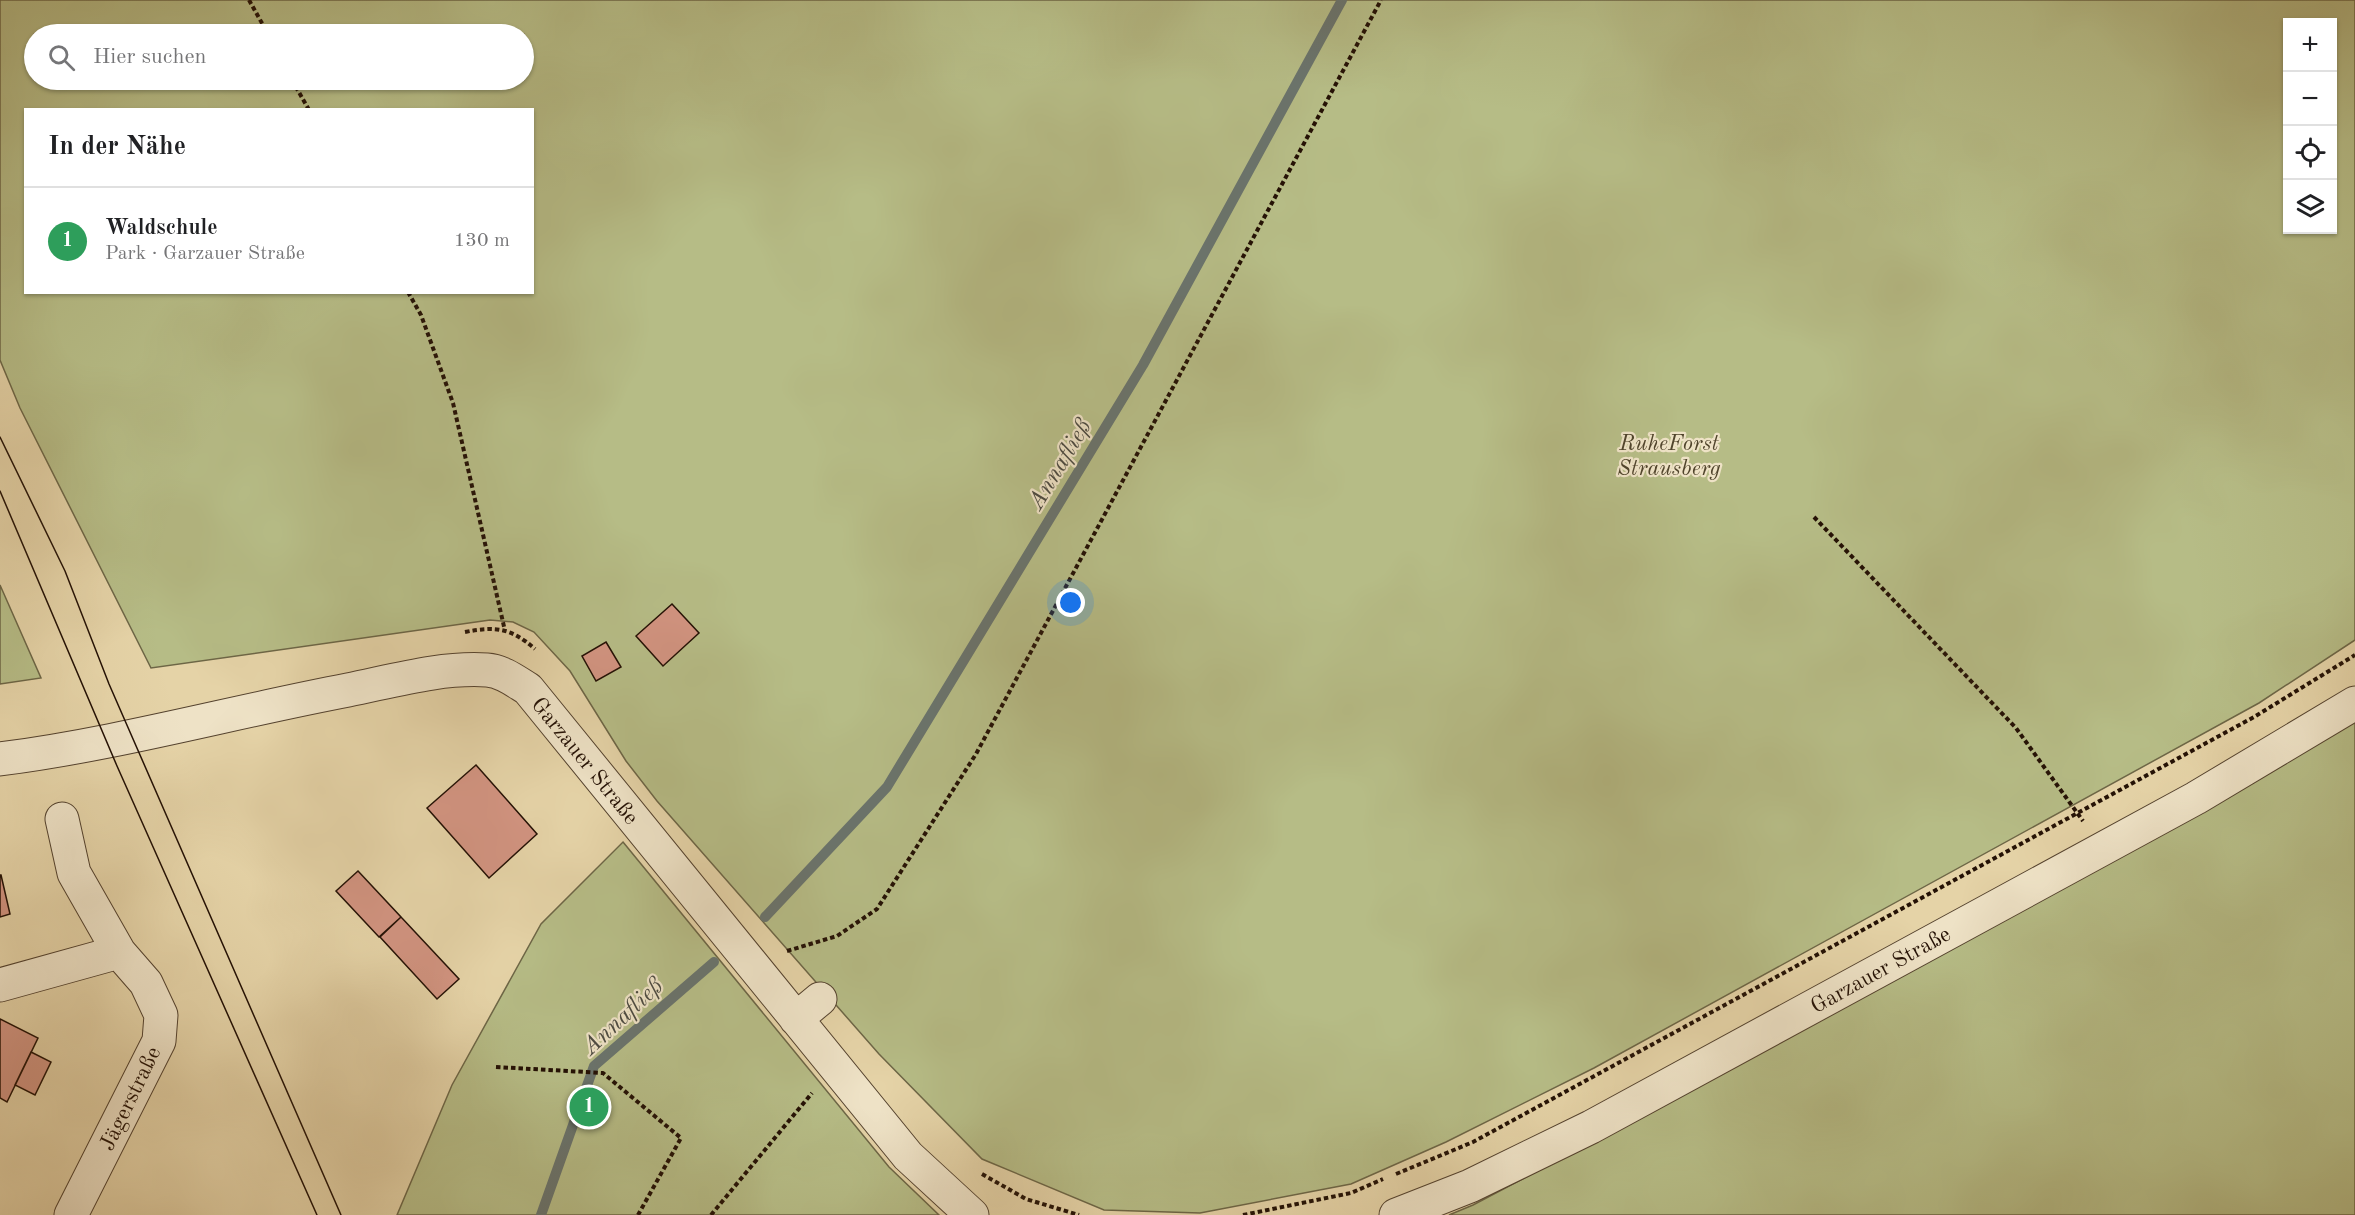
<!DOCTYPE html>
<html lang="de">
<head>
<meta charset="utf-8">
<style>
  :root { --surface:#fff; --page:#f2f2f2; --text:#202124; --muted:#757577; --line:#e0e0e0; --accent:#8f2418 }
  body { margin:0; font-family:"Old Standard TT",serif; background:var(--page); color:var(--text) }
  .controls { position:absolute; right:18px; top:18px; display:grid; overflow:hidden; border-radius:0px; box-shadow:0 2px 4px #0004 }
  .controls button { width:54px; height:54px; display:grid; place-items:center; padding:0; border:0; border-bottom:2px solid var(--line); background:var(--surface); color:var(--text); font:30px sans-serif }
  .you { position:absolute; left:1071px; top:603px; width:21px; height:21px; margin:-15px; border:4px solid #fff; border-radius:50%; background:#1a73e8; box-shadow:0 0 0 9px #1a73e833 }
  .badge { display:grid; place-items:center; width:39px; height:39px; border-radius:50%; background:var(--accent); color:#fff; font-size:20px; font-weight:700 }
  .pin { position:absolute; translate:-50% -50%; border:3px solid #fff; box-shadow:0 2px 6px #0006 }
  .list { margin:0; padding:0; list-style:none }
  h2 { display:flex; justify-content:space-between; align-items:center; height:78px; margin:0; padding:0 24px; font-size:26px }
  h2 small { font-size:20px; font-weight:400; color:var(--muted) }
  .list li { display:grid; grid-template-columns:39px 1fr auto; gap:18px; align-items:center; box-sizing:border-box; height:108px; padding:0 24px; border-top:2px solid var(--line) }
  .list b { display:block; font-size:22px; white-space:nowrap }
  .list p { margin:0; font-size:20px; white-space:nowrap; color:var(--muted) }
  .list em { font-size:20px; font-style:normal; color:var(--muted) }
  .icon { flex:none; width:33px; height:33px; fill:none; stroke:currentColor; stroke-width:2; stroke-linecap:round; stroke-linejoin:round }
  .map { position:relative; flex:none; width:2355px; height:1215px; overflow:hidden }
  .search { position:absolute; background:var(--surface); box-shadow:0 2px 4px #0004; left:24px; top:24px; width:510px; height:66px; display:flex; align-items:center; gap:15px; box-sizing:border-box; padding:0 21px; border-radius:33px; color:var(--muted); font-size:22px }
  .panel { position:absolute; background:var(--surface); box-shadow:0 2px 4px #0004; left:24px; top:108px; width:510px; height:186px; border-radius:0px }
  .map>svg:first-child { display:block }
  .green { fill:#b6bc86; stroke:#6d6646; stroke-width:1.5; fill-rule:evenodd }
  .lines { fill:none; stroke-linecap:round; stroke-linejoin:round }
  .stream { stroke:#6a746d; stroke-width:10 }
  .building { fill:#d29481; stroke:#241105; stroke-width:1.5 }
  .minor-casing { stroke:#54422e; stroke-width:35 }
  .path { stroke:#241105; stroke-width:4; stroke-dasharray:4.5 3; stroke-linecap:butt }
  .minor { stroke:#eee2c6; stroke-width:33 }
  .tram { stroke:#241105; stroke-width:1.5 }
  .labels { text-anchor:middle; stroke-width:4.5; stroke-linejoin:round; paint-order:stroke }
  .park-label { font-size:22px; font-style:italic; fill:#50442c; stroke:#eee2c6 }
  .street-label { font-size:22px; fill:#241105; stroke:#eee2c6 }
  .water-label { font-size:24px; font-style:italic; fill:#4d4b42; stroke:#eee2c6 }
</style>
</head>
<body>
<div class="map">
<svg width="2355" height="1215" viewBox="0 0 2355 1215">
  <rect width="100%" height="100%" fill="#e5d3a7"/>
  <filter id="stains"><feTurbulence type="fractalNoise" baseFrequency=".00333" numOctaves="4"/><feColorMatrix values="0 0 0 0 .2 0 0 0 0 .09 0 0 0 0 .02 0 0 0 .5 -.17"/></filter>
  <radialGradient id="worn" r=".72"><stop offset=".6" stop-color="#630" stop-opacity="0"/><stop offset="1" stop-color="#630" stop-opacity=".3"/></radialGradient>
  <path class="green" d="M0,0H2355V640L2259,703L1594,1068L1446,1142L1351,1184L1200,1213L1104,1210L982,1159L879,1054L657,801L626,761L570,671L534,632L513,622L490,620L151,668L20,408L0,360ZM2288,22H2332V230H2288ZM34,34H524V80H34ZM26,110H532V292H26Z
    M0,585L41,678L0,684Z
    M2355,716V1215H1449L1473,1205L1604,1136Z
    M623,842L889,1167L939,1215H397L452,1085L541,924Z"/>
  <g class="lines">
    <path class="stream" d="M765,917L887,787L1143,365L1342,0
      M541,1215L594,1066L714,962"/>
  </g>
  <path class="building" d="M672,604L699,633L663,666L636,636Z
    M606,642L621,667L596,681L582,656Z
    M476,765L537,834L489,878L427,808Z
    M358,871L401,917L379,937L336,891Z
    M1,875L10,914L0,917V875Z
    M401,917L459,979L437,999L380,937Z
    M0,1019L38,1038L7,1102L0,1098Z
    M31,1052L51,1062L35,1095L15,1085Z"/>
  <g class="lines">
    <g class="minor-casing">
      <path id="minor" d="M0,759C117,744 232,712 348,690C393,681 441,667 487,670C502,671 515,681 528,689L908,1156L972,1215
        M62,819L74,873L119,952L146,983L161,1015L159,1041L71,1215
        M0,985L119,952
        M796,1019L820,999
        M1396,1215L1470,1186L1591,1127L2196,798L2355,703"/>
    </g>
    <path class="path" d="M249,0L268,34
      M292,80L309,110
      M408,292L421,315L453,403L505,631
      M1814,517L2016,728L2083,821
      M465,632C496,626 511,628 535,649
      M787,951L837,936L877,909L976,754L1381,0
      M496,1067L603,1073L681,1138L638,1215
      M982,1174L1026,1199L1079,1215
      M1396,1174L1473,1142L2254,717L2355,655
      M711,1215L812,1093
      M1243,1215L1351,1193L1383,1179"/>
    <use href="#minor" class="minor"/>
    <path class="tram" d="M0,437L65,571L109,684L341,1215
      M0,491L117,766L317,1215"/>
  </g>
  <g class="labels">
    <g class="park-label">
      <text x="1669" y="450">RuheForst<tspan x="1669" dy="25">Strausberg</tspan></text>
    </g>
    <g class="street-label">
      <text transform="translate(586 760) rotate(51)" y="8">Garzauer Straße</text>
      <text transform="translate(1880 969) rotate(-29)" y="8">Garzauer Straße</text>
      <text transform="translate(129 1098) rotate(-64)" y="8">Jägerstraße</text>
    </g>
    <g class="water-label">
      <text transform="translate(1059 464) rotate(-59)" y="8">Annafließ</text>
      <text transform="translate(622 1016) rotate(-43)" y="8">Annafließ</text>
    </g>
  </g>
  <rect width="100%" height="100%" filter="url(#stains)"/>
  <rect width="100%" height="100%" fill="url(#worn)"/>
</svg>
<div class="controls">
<button>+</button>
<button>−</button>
<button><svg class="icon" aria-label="locate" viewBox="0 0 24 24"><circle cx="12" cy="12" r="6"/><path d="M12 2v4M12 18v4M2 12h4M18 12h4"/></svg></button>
<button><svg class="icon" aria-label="layers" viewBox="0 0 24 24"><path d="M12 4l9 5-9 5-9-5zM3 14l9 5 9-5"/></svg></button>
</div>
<div class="you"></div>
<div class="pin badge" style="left:589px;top:1107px;background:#2e9e5b">1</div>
<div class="search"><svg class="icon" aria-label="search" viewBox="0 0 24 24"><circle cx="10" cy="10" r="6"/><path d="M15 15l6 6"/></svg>Hier suchen</div>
<section class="panel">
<h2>In der Nähe<small></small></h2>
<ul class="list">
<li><span class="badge" style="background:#2e9e5b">1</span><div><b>Waldschule</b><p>Park · Garzauer Straße</p></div><em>130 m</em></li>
</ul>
</section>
</div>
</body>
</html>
